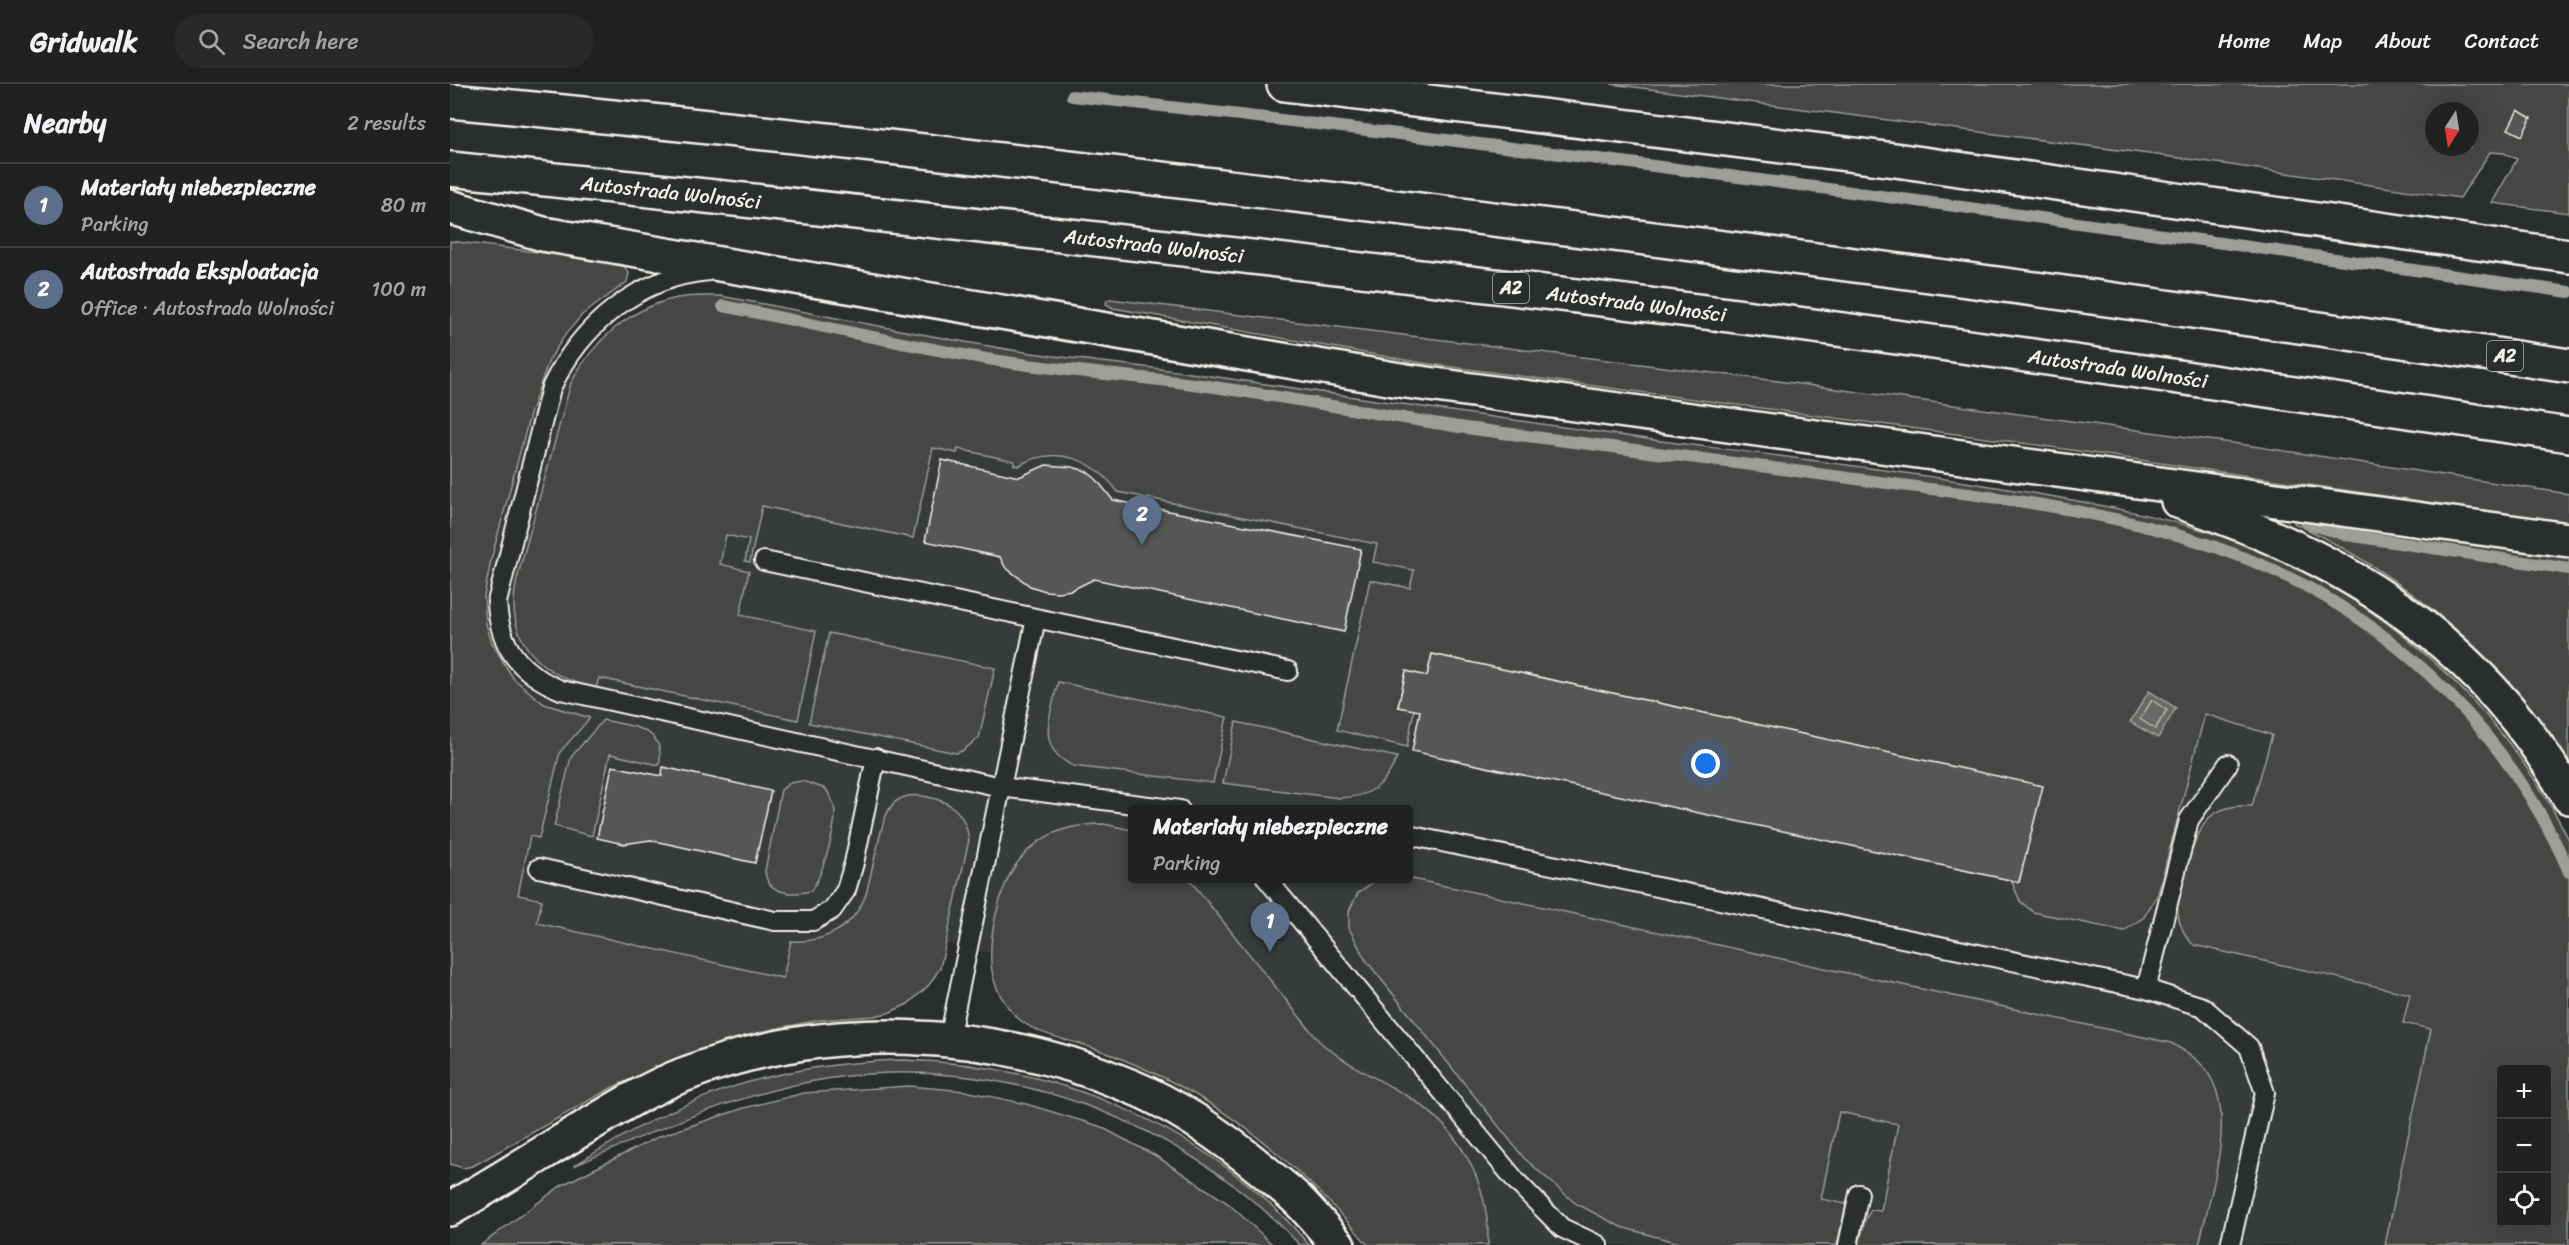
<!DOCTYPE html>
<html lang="en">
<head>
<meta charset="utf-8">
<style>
  :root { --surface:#202222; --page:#282a2a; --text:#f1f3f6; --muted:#a2a4a5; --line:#3d3f40; --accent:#ea580c }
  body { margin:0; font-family:Sriracha,sans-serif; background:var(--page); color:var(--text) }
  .controls { position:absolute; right:18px; bottom:18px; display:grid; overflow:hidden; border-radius:6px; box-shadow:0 6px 24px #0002 }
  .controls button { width:54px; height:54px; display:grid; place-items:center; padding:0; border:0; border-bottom:2px solid var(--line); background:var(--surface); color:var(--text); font:30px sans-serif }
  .compass { position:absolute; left:1975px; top:18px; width:54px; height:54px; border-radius:50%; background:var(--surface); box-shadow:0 6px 24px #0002; rotate:192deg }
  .you { position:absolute; left:1256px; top:680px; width:21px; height:21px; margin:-15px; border:4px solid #fff; border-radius:50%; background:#1a73e8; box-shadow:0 0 0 9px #1a73e833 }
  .badge { display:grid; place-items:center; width:39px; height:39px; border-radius:50%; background:var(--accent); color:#fff; font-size:20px; font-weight:700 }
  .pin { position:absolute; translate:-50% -50px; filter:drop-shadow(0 2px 3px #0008) }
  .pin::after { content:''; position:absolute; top:32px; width:21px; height:18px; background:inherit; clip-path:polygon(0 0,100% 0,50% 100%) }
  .popup { position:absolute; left:678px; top:721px; width:285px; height:78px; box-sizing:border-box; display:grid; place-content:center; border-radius:6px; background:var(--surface); filter:drop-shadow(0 2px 4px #0005); font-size:20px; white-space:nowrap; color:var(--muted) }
  .popup b { font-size:22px; color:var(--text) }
  .popup::after { content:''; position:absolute; left:50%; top:100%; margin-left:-12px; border:12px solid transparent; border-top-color:var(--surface) }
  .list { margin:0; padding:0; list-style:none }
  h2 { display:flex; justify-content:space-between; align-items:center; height:78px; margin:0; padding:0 24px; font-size:26px }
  h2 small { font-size:20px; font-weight:400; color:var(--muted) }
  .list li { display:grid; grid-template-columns:39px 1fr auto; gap:18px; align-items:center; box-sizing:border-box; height:84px; padding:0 24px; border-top:2px solid var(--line) }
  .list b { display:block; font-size:22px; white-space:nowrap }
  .list p { margin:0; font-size:20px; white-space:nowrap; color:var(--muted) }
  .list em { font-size:20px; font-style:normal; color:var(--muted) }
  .icon { flex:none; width:33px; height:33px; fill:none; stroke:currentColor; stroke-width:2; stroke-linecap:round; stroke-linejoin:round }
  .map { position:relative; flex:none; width:2119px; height:1161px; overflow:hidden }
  header { display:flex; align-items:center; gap:36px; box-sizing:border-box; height:84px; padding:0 30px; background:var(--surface); border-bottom:2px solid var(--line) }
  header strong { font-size:28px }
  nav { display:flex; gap:33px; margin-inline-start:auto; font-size:21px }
  .search { width:420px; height:54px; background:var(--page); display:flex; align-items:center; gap:15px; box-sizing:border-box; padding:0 21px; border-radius:33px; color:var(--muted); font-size:22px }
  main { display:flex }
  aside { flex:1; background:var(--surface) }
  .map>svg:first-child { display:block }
  .built { fill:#373a3a; fill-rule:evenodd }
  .green { fill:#444645; stroke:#9c9c96; stroke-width:1.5; fill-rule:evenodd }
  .water { fill:#676866; stroke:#9f9f9a; stroke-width:1.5 }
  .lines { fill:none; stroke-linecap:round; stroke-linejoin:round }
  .shore { stroke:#bcbab4; stroke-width:1.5 }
  .stream { stroke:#9f9f9a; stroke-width:12 }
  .building { fill:#555756; stroke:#f4f1e8; stroke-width:1.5 }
  .lane-casing { stroke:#f4f1e8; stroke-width:22 }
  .secondary-casing { stroke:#f4f1e8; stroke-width:38 }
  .highway-casing { stroke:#f4f1e8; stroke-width:38 }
  .lane { stroke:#2a2d2e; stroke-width:18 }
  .secondary { stroke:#2a2d2e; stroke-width:33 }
  .highway { stroke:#2a2d2e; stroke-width:33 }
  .labels { text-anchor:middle; stroke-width:4.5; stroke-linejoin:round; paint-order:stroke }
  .shield { fill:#2a2d2e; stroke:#b7b6b0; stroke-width:1.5 }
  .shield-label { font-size:18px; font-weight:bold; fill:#f4f1e8 }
  .street-label { font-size:20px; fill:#f4f1e8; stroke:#2a2d2e }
</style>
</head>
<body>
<header>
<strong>Gridwalk</strong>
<div class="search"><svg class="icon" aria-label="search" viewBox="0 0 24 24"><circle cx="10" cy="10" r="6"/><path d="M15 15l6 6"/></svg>Search here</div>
<nav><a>Home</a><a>Map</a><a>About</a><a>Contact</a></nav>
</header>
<main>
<aside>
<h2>Nearby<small>2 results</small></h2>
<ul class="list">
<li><span class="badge" style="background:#5c6f8a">1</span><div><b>Materiały niebezpieczne</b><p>Parking</p></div><em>80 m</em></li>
<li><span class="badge" style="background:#5c6f8a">2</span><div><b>Autostrada Eksploatacja</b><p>Office · Autostrada Wolności</p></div><em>100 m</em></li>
</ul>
</aside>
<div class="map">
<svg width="2119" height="1161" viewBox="0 0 2119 1161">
  <rect width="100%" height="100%" fill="#2a2d2e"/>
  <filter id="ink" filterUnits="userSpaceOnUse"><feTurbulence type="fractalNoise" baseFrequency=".0167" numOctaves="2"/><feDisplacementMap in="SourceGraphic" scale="12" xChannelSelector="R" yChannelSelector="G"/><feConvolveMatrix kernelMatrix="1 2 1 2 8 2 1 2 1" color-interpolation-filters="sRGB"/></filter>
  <g filter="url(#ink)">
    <path class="built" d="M101,267L192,318L280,298L1757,577L2103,929L2100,1161H966L552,871L484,857L369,916L0,1061V488ZM682,726H958V794H682ZM2052,986H2096V1138H2052Z"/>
    <path class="green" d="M1161,0H2119V129L2042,119L2067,75L2054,69L2040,68L2010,114L1745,76ZM1984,27H2020V63H1984Z
      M0,157L166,178L173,181L179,189L177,198L132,231L115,251L99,276L81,327L41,476L34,512L36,540L42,559L63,594L94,620L140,634L110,668L89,754L80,752L68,811L92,816L87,839L333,894L341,857C376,859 404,843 416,810C420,793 424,777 428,760C436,724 443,702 486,715C507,721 516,735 519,756L490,884L479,901L458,920L438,929L424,932L370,936L323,945L248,966L163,1003L23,1082L13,1084L0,1080Z
      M270,212C371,230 473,252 575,268C635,277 695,282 754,291C907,313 1058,336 1211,357C1337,373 1463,388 1588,410C1664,423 1739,437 1811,467C1942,522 2056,628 2119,756V1161H1935L1981,945L1953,939L1960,910L1744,861C1735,854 1729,840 1728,829C1725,810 1746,747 1759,734C1771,723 1787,721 1802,722L1822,651L1755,630L1708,810L1694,833L1674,847L1583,828L1570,817L1561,796L1569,798L1592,702L982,570L977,592L956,588L948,622L964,626L957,663L887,646L920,496L960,504L964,486L923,478L927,460L668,408C644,375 606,360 568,382L564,381V377L508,365L507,369L483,364L463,454L312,422L300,478L295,477L299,456L276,451L270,480L299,487L290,531L366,547L348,636L149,594L146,604C90,592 53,556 67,495L121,299C143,257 179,224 227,214C241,211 256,212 270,212ZM2052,986H2096V1138H2052Z
      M660,215L1328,297L1789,360L2119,410V439L1566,358L972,279L663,224L656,220L657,216Z
      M1849,431L2119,471V679C2058,577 1952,489 1844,439Z
      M379,549L545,584L529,654L512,667L506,669L359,639Z
      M608,598L777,633L763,699L623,682C584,663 601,632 608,598Z
      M153,636C180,642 217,643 209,681L160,670L142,752L104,742L121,673Z
      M786,638L947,673C936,702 920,713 889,714L773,699Z
      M352,697L376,705C381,713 386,722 385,731C384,751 372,792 361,807C343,811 317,811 315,787L331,706L340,699Z
      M654,740L682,746V794L739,795L869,957C896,981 929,995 959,1013C1011,1045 1040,1101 1038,1161H918C856,1088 784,1024 695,985C677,977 659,969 640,963C617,955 587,951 569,935C536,904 537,870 546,830C553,803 560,782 582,763C601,746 628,740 654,740Z
      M958,794L1721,959C1731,965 1743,971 1751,980C1792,1023 1760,1109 1749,1161H1409L1415,1136L1421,1126L1431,1127L1448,1040L1389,1028L1371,1115L1396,1120L1387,1161H1236L1171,1143L1125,1119L1074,1074L915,875L899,844V827L908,809L928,795Z
      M452,976C605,979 760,1043 859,1161H850C732,1035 547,967 376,995C287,1009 206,1046 124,1082C232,1011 322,980 452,976Z
      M459,1002L515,1007L576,1020L649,1042L706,1072L779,1120L823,1161H31L112,1101L210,1052L294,1024L354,1009Z"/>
    <path class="water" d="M1699,607L1726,624L1708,654L1680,638Z"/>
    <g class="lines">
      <path class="shore" d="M1702,616L1717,626L1705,645L1690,635Z"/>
      <path class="stream" d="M622,12C1122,67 1620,137 2119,208
        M273,222C365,240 457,262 550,277C616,287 684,292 750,301C837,313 923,330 1009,343C1072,352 1136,359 1199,368C1286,379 1372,390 1459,402C1581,418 1708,434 1821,485C1952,544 2063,656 2119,788
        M1857,439L1897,451L2119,485"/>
    </g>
    <path class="building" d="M2068,26L2081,34L2072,52L2058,45Z
      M492,376L569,393L596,381L622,383L636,387L646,395L663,416L911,465L894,548L644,495L622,506L608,508L595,507L580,502L555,483L550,473L475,457Z
      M982,570L1593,702L1569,798L962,667L970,627L948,623L956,587L977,592Z
      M162,682L212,692L213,683L321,707L305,779L200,756L174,760L147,754Z"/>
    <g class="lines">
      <g class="lane-casing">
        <path id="lane" d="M259,187C188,193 131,241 101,304L47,518C49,563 70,589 111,606L551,703L730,726
          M314,477L838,587
          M958,751L1696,905L1753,923L1799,963L1815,1009L1780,1161
          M89,784L325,837H363L382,826L396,806L404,779L426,674
          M816,794L1066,1097L1112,1144L1148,1161
          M1696,905L1739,736L1778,680
          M499,955L586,534
          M1398,1161L1409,1110"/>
      </g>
      <g class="secondary-casing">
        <path id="secondary" d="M0,1125C42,1101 83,1075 124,1050C159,1029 194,1006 233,991C377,935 539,943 680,1002C729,1022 774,1054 814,1087C825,1097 838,1106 848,1116C862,1130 875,1146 888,1161"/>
      </g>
      <g class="highway-casing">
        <g id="highway">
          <path d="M834,0L1445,76L2119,172"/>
          <path d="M0,17C260,41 519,72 779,103C1226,156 1674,214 2119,282"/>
          <path id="s1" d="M0,85C445,131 889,181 1333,238C1595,272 1857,312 2119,351"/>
          <path d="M0,123L93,150L956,297L2119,456"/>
          <path d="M1728,417C1893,472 2032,557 2119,713"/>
        </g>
      </g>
      <use href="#lane" class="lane"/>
      <use href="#secondary" class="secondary"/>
      <use href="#highway" class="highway"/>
    </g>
  </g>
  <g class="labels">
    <g class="shield">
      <rect x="1043" y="189" width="36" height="30" rx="4.5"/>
      <rect x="2037" y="257" width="36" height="30" rx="4.5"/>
    </g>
    <g class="shield-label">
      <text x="1061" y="210">A2</text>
      <text x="2055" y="278">A2</text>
    </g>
    <g class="street-label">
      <text dy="7" stroke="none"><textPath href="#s1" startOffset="222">Autostrada Wolności</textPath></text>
      <text dy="7" stroke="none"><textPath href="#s1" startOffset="708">Autostrada Wolności</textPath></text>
      <text dy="7" stroke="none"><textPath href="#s1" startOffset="1194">Autostrada Wolności</textPath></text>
      <text dy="7" stroke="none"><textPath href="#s1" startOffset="1680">Autostrada Wolności</textPath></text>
    </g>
  </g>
</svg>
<div class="controls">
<button>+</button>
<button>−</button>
<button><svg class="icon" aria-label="locate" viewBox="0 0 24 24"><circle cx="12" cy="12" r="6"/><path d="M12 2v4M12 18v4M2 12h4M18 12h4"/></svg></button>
</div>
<svg class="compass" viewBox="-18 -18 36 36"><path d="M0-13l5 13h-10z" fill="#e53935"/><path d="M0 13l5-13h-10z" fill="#a2a4a5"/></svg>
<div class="you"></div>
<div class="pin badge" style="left:820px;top:868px;background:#5c6f8a">1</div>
<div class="popup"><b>Materiały niebezpieczne</b>Parking</div>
<div class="pin badge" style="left:692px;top:461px;background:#5c6f8a">2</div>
</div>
</main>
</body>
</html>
